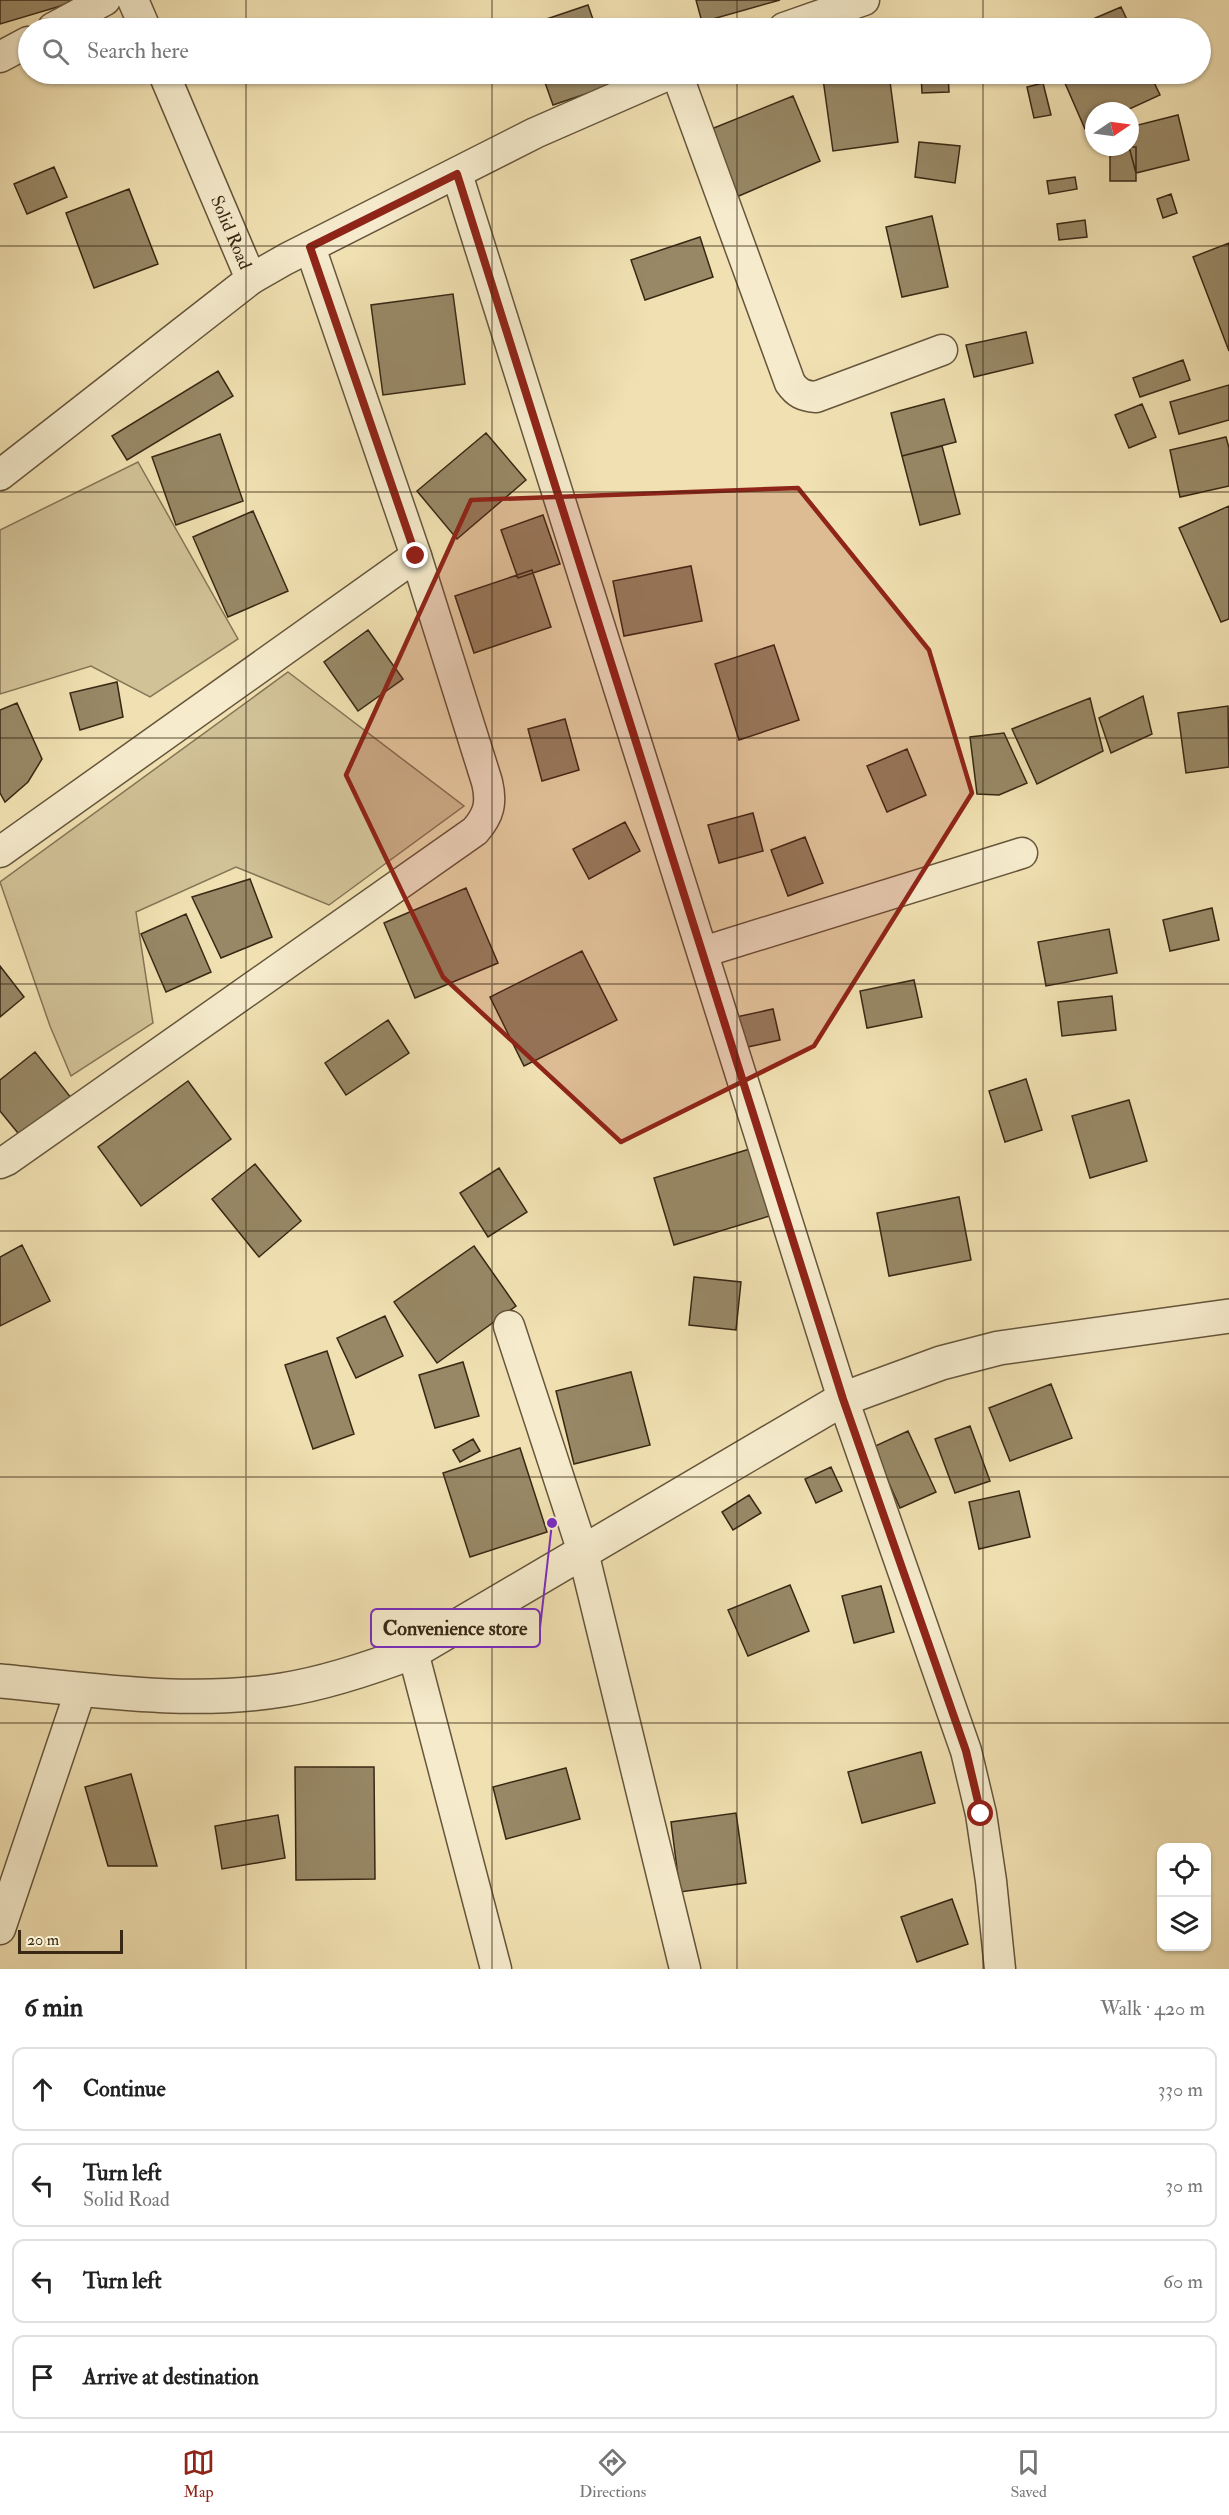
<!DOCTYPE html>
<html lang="en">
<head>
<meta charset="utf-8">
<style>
  :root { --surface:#fff; --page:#f2f2f2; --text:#222; --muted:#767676; --line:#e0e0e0; --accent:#8f2418 }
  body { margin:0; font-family:"IM FELL Double Pica",serif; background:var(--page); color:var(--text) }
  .controls { position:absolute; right:18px; bottom:18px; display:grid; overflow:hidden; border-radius:12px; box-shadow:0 2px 4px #0004 }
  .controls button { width:54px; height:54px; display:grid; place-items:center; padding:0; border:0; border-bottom:2px solid var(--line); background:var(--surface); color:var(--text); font:30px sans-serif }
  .compass { position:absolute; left:1085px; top:102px; width:54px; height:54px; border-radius:50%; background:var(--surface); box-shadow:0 2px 4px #0004; rotate:77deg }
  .scale { position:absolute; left:18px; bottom:15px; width:105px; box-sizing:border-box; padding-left:6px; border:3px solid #382814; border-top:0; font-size:16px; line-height:21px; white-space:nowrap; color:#382814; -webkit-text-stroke:4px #f6eccd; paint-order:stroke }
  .stop { position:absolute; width:18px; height:18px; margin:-14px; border:4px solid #8f2418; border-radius:50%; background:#fff }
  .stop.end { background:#8f2418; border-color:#fff; box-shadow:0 2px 6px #0008 }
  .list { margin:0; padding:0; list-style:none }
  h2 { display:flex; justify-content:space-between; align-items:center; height:78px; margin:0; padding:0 24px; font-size:26px }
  h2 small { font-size:20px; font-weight:400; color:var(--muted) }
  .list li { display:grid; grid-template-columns:39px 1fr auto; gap:18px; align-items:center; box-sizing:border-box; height:84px; margin:0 12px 12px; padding:0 12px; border:2px solid var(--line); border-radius:12px }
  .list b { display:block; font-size:22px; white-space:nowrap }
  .list p { margin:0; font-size:20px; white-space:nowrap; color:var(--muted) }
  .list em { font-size:20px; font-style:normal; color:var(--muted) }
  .icon { flex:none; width:33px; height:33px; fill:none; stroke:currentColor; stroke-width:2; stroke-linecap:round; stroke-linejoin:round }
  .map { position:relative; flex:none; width:1229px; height:1969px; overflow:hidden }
  .search { position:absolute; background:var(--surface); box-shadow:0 2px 4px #0004; left:18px; right:18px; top:18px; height:66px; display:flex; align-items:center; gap:15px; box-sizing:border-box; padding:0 21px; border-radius:33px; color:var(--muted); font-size:22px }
  .sheet { height:462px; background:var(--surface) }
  nav { display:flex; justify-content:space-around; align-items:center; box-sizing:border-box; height:84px; border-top:2px solid var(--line); background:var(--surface); font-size:16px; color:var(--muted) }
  nav a { display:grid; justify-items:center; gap:3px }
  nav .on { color:var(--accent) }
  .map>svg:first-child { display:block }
  .green { fill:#d2c297; stroke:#857556; stroke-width:1.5 }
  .building { fill:#988866; stroke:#382814; stroke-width:1.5 }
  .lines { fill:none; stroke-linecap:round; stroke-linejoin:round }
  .minor-casing { stroke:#66563c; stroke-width:33 }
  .tertiary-casing { stroke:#66563c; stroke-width:36 }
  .minor { stroke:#f6eccd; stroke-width:30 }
  .tertiary { stroke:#f6eccd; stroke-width:33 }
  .route { stroke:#8f2418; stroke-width:8 }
  .marked { fill:#8f2418; fill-opacity:0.2; stroke:#8f2418; stroke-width:4.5; stroke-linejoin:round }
  .grid { fill:none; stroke:#382814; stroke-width:1.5; stroke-opacity:0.55 }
  .labels { text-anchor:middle; stroke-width:6; stroke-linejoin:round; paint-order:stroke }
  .street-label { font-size:18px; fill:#382814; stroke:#f6eccd }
  .leader { fill:none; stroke:#7b2cbf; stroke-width:2 }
  .callout-dot { fill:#7b2cbf; stroke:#f6eccd; stroke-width:2 }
  .callout { fill:#f6eccd; stroke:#7b2cbf; stroke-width:2 }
  .callout-label { font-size:20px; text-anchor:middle; font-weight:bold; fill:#382814 }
</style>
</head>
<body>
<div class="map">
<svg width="1229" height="1969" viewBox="0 0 1229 1969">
  <rect width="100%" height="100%" fill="#f1e1b2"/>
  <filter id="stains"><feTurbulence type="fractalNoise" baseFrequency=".00333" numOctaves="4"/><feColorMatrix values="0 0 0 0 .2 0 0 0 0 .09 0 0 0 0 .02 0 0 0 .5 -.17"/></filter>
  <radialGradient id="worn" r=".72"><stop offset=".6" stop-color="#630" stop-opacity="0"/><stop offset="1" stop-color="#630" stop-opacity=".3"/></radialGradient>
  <path class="green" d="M138,462L238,639L150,697L91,666L0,694V530Z
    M288,672L464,806L329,905L236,867L136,912L153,1023L71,1076L50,1026L0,882Z"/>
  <path class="building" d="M0,0H73L74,2L0,24Z
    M696,0H780L702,22Z
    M588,5L596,28H527L526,26Z
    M1121,7L1131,28H1072Z
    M542,74H612L615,84L553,105Z
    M862,74H889L898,142L833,151L823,79Z
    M921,74H948L949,92L922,93Z
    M1061,74H1150L1160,95L1125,111H1094V125L1085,129Z
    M1043,83L1051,115L1034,118L1027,87Z
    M793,96L820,161L732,199L704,132Z
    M1178,115L1189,160L1136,173L1129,147L1130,127Z
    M919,142L960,146L955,183L915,177Z
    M1110,147H1136V181H1110Z
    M54,167L67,197L27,214L14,184Z
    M1075,177L1077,189L1049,194L1047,181Z
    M129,189L158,264L94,288L66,213Z
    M1171,194L1177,213L1163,218L1157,199Z
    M932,216L948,287L902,297L886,227Z
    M1085,220L1087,237L1059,240L1057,224Z
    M700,237L713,277L645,300L631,260Z
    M1229,243V351L1193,257Z
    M453,294L465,384L383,395L371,305Z
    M1026,332L1033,363L974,377L966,345Z
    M1183,360L1190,380L1140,397L1133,378Z
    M218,371L233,396L127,460L112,436Z
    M1229,385V420L1179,434L1170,402Z
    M944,399L956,442L902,456L891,413Z
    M1142,404L1156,437L1129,448L1115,415Z
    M486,433L526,480L457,539L417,491Z
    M220,434L243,501L176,525L152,457Z
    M1226,437L1229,448V486L1180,497L1170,450Z
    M942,446L960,514L920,525L902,456Z
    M1229,506V619L1221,622L1179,528Z
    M253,511L288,591L228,617L193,537Z
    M543,515L560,564L518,578L501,530Z
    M691,566L702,621L624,636L613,581Z
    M532,570L551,627L474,653L455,596Z
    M368,630L403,679L358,711L324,662Z
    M774,645L799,720L739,740L715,664Z
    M117,682L123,717L80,730L70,693Z
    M1143,696L1152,734L1111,753L1099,718Z
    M1090,698L1103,751L1037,784L1012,729Z
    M17,703L42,759L28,782L5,802L0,793V710Z
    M1228,706L1229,767L1186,773L1178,713Z
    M565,719L579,770L542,781L528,729Z
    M1004,733L1027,783L999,795L977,794L970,737Z
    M907,749L926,795L887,812L867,766Z
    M753,813L763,851L719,863L708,825Z
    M625,822L640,851L589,879L573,849Z
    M805,837L823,883L788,896L771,850Z
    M250,879L272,937L221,958L192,897Z
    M466,888L498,963L415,998L384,923Z
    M1212,908L1219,940L1170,951L1163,920Z
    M186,914L211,972L166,992L141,934Z
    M1109,929L1117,973L1046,986L1038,942Z
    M582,951L617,1020L524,1066L490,997Z
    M0,966L24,997L0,1017Z
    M914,980L922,1017L867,1028L860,991Z
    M1112,996L1116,1030L1062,1036L1058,1002Z
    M773,1009L780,1040L743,1048L736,1017Z
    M388,1020L409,1053L346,1095L325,1063Z
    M35,1052L72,1099L22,1138L0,1111V1080Z
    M1026,1079L1042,1130L1005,1142L989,1091Z
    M188,1081L231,1139L141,1206L98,1147Z
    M1129,1100L1147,1161L1090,1178L1072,1116Z
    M753,1148L773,1215L674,1245L654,1178Z
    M255,1164L301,1221L259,1257L212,1199Z
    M499,1168L527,1212L488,1237L460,1193Z
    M959,1197L971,1260L889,1276L877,1213Z
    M22,1245L50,1301L0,1326V1257Z
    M474,1246L516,1306L437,1363L394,1302Z
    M694,1277L741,1282L736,1330L689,1325Z
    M385,1316L403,1356L356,1378L337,1338Z
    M327,1351L354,1434L313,1449L285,1365Z
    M463,1362L479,1416L435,1428L419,1375Z
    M631,1372L650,1445L574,1464L556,1391Z
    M1051,1384L1072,1438L1010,1461L989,1408Z
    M970,1426L990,1481L955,1493L935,1439Z
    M908,1431L936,1492L900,1508L873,1447Z
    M473,1439L480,1451L460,1462L453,1450Z
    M520,1448L547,1532L470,1557L443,1473Z
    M831,1467L842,1491L816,1503L805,1479Z
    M1019,1491L1030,1537L979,1549L969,1502Z
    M749,1495L761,1513L733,1530L722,1512Z
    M790,1585L809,1631L748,1656L728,1610Z
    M881,1586L894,1632L854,1643L842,1596Z
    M921,1752L935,1803L862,1823L848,1772Z
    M295,1767H374L375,1879L296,1880Z
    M566,1768L580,1819L506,1839L493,1787Z
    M131,1774L157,1866H108L85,1787Z
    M736,1813L746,1883L680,1892L671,1822Z
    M278,1815L285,1858L222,1869L215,1826Z
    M952,1899L968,1944L917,1962L901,1917Z"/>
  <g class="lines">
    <g class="minor-casing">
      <g id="minor">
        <path d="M133,0L145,28"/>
        <path d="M53,28L105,0"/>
        <path d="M784,28L864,0"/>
        <path d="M0,57L28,42"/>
        <path id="s1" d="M164,74L251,279L286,259L535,133L670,74"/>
        <path d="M677,74L790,383C797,393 803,396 816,397L942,350"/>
        <path d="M457,174L843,1399L966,1751L981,1814L991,1881L1000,1969"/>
        <path d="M0,475L251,279"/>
        <path d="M0,852L416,556"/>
        <path d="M703,952L1022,853"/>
        <path d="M0,1163L7,1160L475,831C489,815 492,803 487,782L416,556L310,247"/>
        <path d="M509,1326L583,1552L685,1969"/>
        <path d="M413,1652L496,1969"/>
        <path d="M0,1929L81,1689"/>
      </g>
    </g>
    <g class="tertiary-casing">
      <path id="tertiary" d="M0,1681C93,1690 189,1705 282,1690C327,1683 371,1668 413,1652L843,1399L941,1363L999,1348L1229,1316"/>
    </g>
    <use href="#minor" class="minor"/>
    <use href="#tertiary" class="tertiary"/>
  </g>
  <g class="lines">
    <path class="route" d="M416,556L310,247L457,174L843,1399L966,1751L981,1814"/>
  </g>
  <path class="marked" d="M798,488L929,650L972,793L814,1046L621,1142L443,977L346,775L471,500Z"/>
  <path class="grid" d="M246,0V28M492,0V28M737,0V28M983,0V28M246,74V1969M492,74V1969M737,74V1969M983,74V1969M0,246H1229M0,492H1229M0,738H1229M0,984H1229M0,1231H1229M0,1477H1229M0,1723H1229"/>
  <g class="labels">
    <g class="street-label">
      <text dy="6" stroke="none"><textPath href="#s1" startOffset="172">Solid Road</textPath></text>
    </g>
  </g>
  <path class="leader" d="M552 1523L540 1628"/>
  <circle class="callout-dot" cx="552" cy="1523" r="6"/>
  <rect class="callout" x="371" y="1609" width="169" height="38" rx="6"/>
  <g class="callout-label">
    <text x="455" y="1635">Convenience store</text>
  </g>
  <rect width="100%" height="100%" filter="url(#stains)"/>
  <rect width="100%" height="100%" fill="url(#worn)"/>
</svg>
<div class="controls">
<button><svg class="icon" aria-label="locate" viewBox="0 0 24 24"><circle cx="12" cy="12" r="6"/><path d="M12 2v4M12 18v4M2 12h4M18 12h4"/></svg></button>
<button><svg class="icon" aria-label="layers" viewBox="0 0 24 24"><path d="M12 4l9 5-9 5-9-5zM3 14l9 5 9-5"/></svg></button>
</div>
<svg class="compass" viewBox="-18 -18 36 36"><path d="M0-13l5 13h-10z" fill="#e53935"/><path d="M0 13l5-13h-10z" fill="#767676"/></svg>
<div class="scale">20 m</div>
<div class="stop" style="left:981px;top:1814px"></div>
<div class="stop end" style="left:416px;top:556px"></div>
<div class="search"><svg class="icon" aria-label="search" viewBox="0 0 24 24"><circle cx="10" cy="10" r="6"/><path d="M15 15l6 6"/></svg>Search here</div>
</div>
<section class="sheet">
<h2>6 min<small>Walk · 420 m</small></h2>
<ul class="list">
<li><svg class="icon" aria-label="ahead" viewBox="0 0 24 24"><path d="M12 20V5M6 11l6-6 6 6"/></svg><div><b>Continue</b></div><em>330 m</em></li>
<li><svg class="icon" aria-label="left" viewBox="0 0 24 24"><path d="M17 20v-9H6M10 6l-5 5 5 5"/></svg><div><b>Turn left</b><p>Solid Road</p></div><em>30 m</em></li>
<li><svg class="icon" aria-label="left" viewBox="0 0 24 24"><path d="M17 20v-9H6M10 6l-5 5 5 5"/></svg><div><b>Turn left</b></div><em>60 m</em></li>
<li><svg class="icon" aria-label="arrive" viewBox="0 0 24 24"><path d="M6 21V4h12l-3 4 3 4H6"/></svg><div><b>Arrive at destination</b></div></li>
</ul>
</section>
<nav>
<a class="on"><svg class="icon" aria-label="map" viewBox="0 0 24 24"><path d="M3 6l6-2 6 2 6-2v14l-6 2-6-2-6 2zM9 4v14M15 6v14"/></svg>Map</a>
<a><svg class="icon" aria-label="directions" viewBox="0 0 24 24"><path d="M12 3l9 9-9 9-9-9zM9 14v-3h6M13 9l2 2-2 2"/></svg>Directions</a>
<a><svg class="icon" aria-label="saved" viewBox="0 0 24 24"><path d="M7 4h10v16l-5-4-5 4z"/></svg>Saved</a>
</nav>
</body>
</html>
